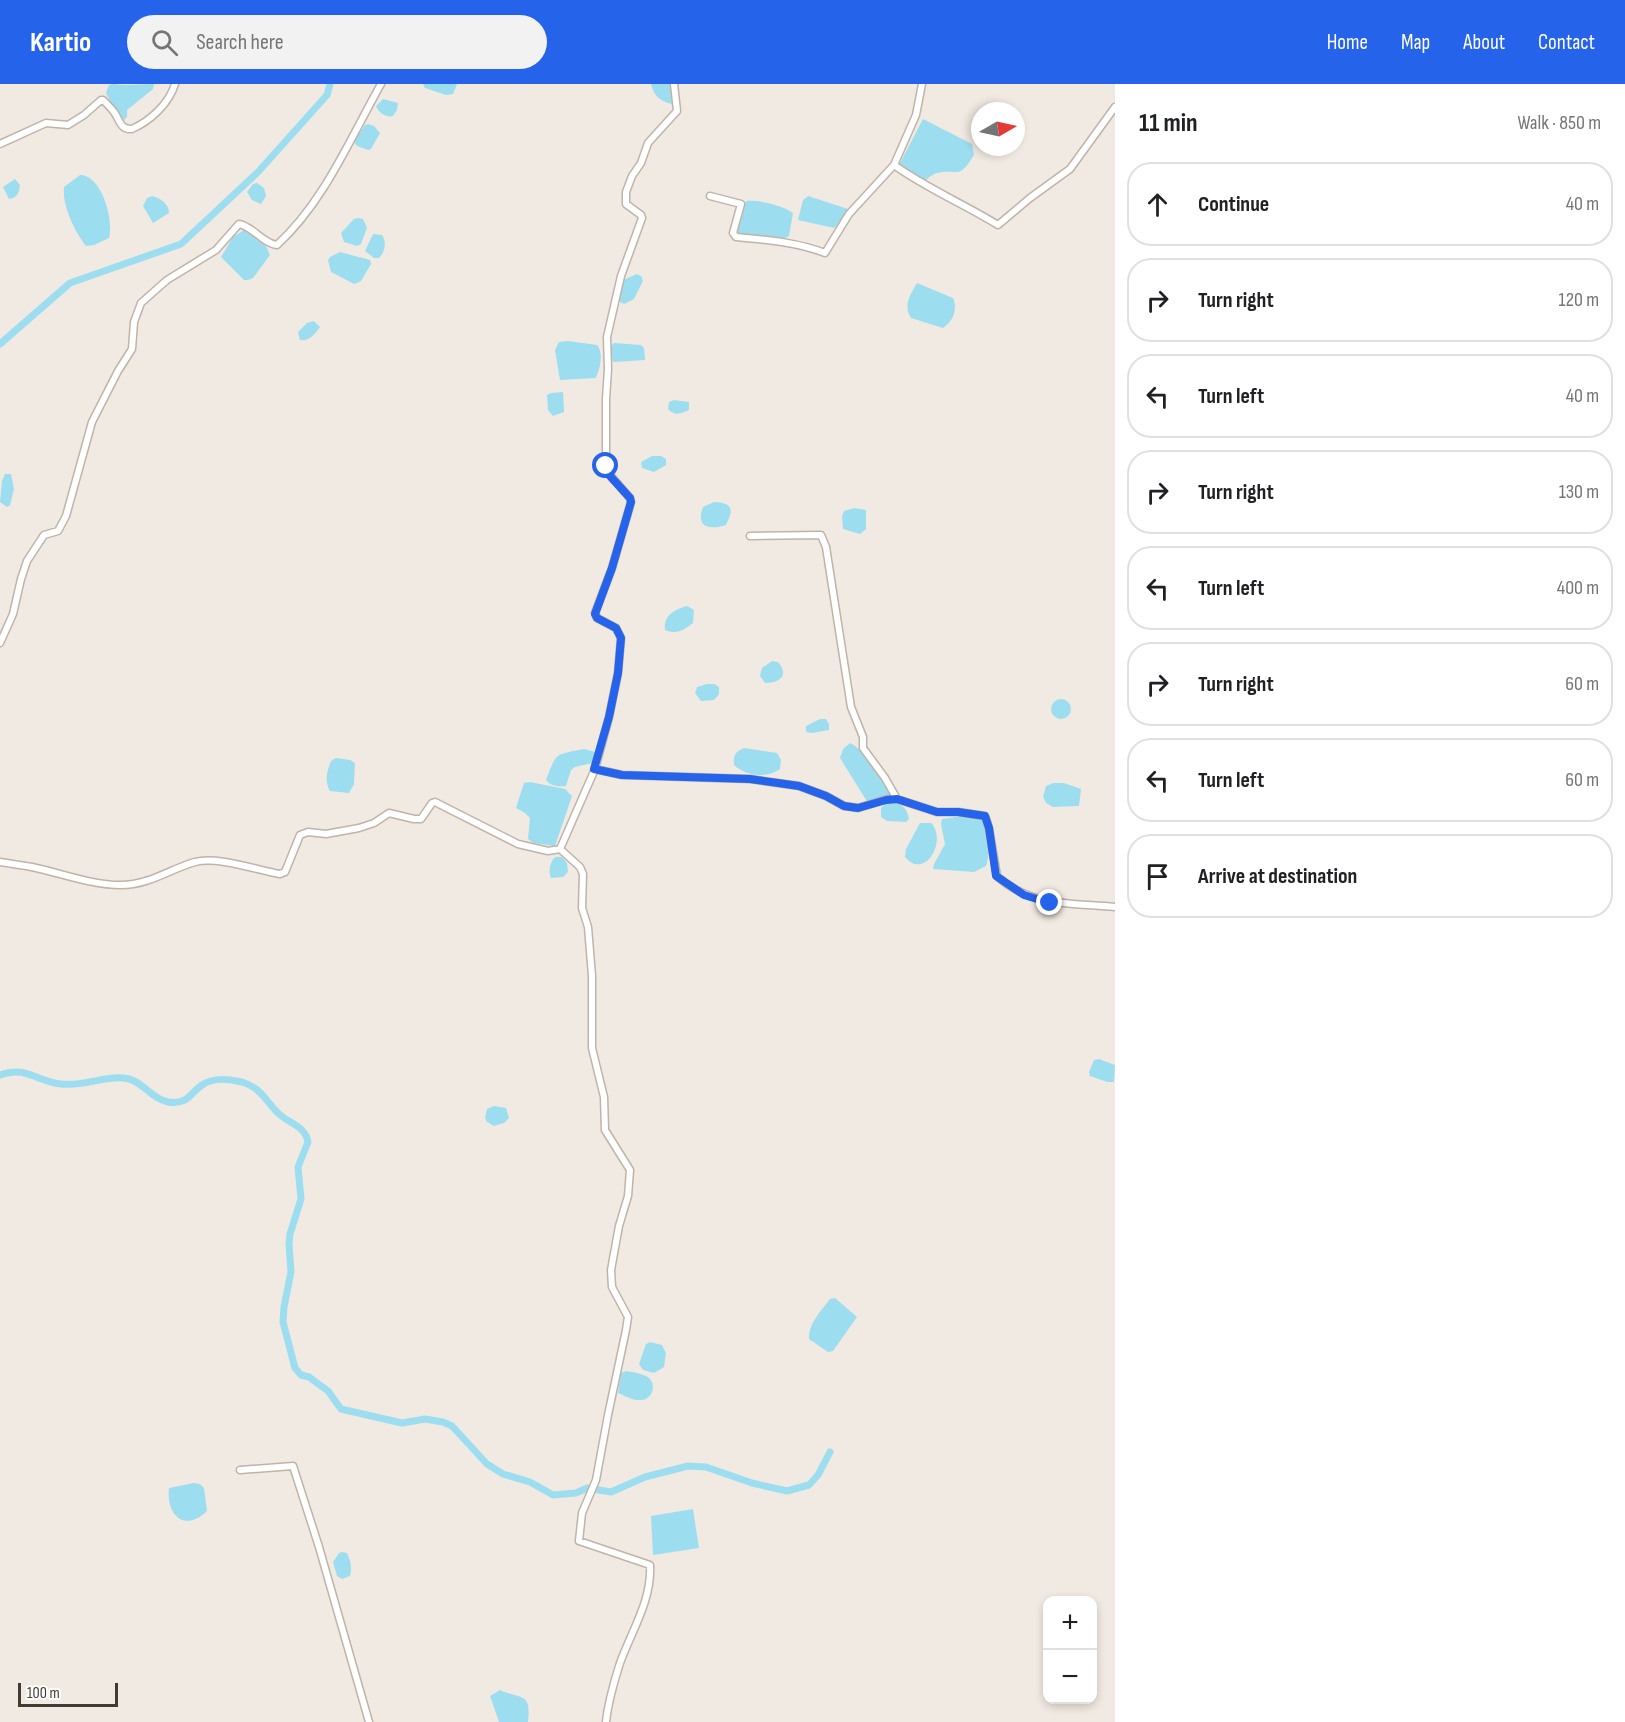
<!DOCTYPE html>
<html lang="en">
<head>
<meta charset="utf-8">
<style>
  :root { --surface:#fff; --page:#f2f2f2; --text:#202124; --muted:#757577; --line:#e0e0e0; --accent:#2563eb }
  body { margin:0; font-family:"Sofia Sans Condensed",sans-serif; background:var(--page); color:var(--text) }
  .controls { position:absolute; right:18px; bottom:18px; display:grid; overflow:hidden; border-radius:12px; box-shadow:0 3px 9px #0003 }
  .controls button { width:54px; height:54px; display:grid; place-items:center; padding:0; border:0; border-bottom:2px solid var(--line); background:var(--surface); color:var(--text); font:30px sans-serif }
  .compass { position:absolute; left:971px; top:18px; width:54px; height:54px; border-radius:50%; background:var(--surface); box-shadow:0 3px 9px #0003; rotate:81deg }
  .scale { position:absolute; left:18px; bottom:15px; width:100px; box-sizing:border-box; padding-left:6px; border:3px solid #433a33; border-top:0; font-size:16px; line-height:21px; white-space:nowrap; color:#433a33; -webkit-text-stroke:4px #fff; paint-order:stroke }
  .stop { position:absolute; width:18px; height:18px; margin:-14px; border:4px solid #2563eb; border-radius:50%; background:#fff }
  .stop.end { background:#2563eb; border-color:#fff; box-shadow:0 2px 6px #0008 }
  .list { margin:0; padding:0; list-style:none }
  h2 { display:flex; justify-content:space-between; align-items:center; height:78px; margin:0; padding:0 24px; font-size:26px }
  h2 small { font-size:20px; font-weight:400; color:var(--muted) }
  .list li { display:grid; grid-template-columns:39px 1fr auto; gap:18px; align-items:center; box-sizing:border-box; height:84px; margin:0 12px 12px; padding:0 12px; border:2px solid var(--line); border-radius:24px }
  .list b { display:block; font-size:22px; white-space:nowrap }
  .list em { font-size:20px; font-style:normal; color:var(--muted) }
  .icon { flex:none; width:33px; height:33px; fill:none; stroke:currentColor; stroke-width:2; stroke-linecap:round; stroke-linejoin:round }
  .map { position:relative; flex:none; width:1115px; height:1638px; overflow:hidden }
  header { display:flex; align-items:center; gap:36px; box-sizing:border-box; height:84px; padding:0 30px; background:var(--accent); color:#fff }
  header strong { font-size:28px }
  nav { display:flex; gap:33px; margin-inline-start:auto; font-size:21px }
  .search { width:420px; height:54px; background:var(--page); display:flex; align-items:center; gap:15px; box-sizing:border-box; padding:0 21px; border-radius:33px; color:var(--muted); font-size:22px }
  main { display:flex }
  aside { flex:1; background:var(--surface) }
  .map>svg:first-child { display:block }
  .water { fill:#9dddf0 }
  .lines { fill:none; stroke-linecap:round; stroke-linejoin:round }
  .canal { stroke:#9dddf0; stroke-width:7 }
  .street-casing { stroke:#c0b3a8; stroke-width:9 }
  .street { stroke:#fff; stroke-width:6 }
  .route { stroke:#2563eb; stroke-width:8 }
</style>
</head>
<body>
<header>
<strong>Kartio</strong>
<div class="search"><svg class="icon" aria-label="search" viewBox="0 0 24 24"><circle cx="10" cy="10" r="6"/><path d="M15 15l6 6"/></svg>Search here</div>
<nav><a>Home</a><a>Map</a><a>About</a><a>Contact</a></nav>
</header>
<main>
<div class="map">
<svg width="1115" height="1638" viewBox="0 0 1115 1638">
  <rect width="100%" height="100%" fill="#f1eae2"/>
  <path class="water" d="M113,0C126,2 139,0 154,0L153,5L127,26V33L124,36L111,19L106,9L109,1Z
    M423,0H457L453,10L446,11L425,4Z
    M651,0H670L672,20C661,18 653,11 651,0Z
    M383,15L398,19L397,26L393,32C386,34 378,28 376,22Z
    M923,35L972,60L974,71C958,97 959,84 937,89C933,90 928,94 925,97L899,81Z
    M368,40L374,42L380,49L371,65L368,66L357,62L354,58L365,41Z
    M80,91C102,91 114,136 109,154L94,161L86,162C75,148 62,122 64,103Z
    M15,95L20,101C19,109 17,114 9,115L3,103Z
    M257,99L264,104L266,112L261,120L252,116L247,108L253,100Z
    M152,112C161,114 169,120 169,129L153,139L143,122L147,114Z
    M808,112L848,125L843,136L834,144L798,136L803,116Z
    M746,117C760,116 782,121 793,129L789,152L784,155L737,150Z
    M358,134L363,135L367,144L361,160L357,162L344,158L341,149L354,135Z
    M244,146L266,162L270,171L253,194L248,196H244L221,173L233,153Z
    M373,150L382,151C387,158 385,168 379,174H374L365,167Z
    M340,168L370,176L371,180L361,197L354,200L331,188L328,176L330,173Z
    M637,190L641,192L643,197L634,215L624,220L620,218L618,213L623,196Z
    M917,199L953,214C958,225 953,238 943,244L911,234C903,221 910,211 917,199Z
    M314,237L320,243C315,250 309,258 300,256L298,248L307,239Z
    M568,257L597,261C604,269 600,284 596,294L560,296L555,266L559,258Z
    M614,259L641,261L644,264L645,276L613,278L610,263Z
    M563,308L564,328L553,332L548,326L547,311L551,309Z
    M674,316L689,318V326C681,330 675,332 668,325L669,318Z
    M652,372H661L666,375V381L654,388L642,384L641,378Z
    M5,390H11L14,405L10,421L7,423L0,418L2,397Z
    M714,418C733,419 734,425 726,441C710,446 695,444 703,423Z
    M854,424L866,426V445L860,450L843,445L842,433L844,427Z
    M687,522L694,526L693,539C684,546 677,551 665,546C663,532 675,525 687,522Z
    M772,577L778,578C789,591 781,599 765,599L760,592L762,584Z
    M707,600H714L719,603V610L714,616L701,617L695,609L697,603Z
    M1051 625a10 10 0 1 1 20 0a10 10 0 1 1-20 0Z
    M820,635H826L829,640V646L812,649L806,648V642Z
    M850,659C863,664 885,698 892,711L881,715L867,717L863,711L840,674L843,665Z
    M744,664L777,669L781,676L780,685C767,695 746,692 734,681C733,671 735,668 744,664Z
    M584,665L595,668L592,679L575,683L571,686L566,702C559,703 550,702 546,696C557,667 555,671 584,665Z
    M336,674L350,676L355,679L354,700L349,709L330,707C324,697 327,687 331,677Z
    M530,698L565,705L572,712L555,762L533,759L528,755L530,734L525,729L516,724L524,699Z
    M1054,699H1064L1081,705L1079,722L1053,723L1046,719L1043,713L1046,702Z
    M893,718C904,721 907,725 909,735L906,738L887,737L881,733V724L885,720Z
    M963,732L983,734L985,737C988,753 991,767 986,782L974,788L933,785L934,780L945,760L941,740L942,735Z
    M920,739H931C948,756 925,797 905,773L906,765Z
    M555,773H562L567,779L568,788L563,793L551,794C548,787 550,778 555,773Z
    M1099,975L1115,981L1114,998H1107L1090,992L1089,988L1094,976Z
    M494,1022L506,1024L509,1034L504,1039L494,1042L487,1038L485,1034L487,1025Z
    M835,1214L857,1233L833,1267L828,1268L809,1255C808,1240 821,1227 830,1215Z
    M650,1258L662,1261L666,1269L664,1283L654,1289L643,1286L639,1280L646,1260Z
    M626,1287C633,1288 644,1290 649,1294C657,1301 652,1316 641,1316C633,1317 625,1312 618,1309L621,1289Z
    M194,1399L200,1400L204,1404L207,1427C184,1449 166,1431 169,1404Z
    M693,1425L699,1464L653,1471L651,1432Z
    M342,1468L347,1469C351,1477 352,1484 350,1492L342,1495L337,1492L333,1478L339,1469Z
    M500,1606C523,1616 531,1608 528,1638H499L490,1612Z"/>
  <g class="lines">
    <path class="canal" d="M0,260L70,199L181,160L258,88L327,11L330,0
      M0,991C25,981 38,998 61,1000C85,1003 106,990 129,995C144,999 152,1015 168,1018C188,1021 189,1010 202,1001C214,993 230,995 242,998C262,1004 266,1018 279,1030C290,1040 305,1042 308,1058L298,1083L301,1115L290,1150L289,1160L291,1188L284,1223L283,1238L295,1284L301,1291L309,1293L328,1307L341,1325L402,1339L425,1335L443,1338L452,1342L487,1380L503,1390L530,1398L553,1411L576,1409L587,1404L611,1408L645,1393L688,1382L706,1383L752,1399L787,1407L809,1401L818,1391L830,1368"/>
    <g class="street-casing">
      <path id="street" d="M922,0L916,31L894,81C926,104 964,120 998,141L1030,114L1070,85L1115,23
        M0,60L46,39L68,41L84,31L101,16H103C107,20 111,24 114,28C120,36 120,46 132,45C150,37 169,20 175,0
        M710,112L741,120L733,149L736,153C767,156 796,158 825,169L849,130L894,81
        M750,452L821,451L826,463L851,623L863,653V664L885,694L897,715
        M0,559L13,530L21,495L27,477L44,451L58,447L66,432L92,338L118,287L132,265L134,238L141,219L167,196L216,166L239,140C254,143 262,159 277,161C324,118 350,55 381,0
        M595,685L622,691L750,695L799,702L826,712L844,722L858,724L887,715H897L937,728H958L985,732L989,744L997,792C1030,823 1073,819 1115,823
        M0,778C11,780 21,781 32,783C61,789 91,801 121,801C149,801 170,785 195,778C218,772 257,786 280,790L285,788L300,751L308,748L326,750L359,744L374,739L389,729L414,735H421L432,719L435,718L518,760L548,767L560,765
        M240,1386L293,1382L319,1463L369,1638
        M606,1638C608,1618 614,1598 620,1579C632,1546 652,1516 650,1481L579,1457L582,1429L596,1396L608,1331L626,1246L628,1233L612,1203L611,1186L619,1142L628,1112L630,1086L605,1046L604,1013L592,964V892L588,843L582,824L583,790L580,783L560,765L595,685L609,633L618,589L621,554L616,544L597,534L595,529L612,484L631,418L630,414L610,391L606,382V315L608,285L607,253L621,192L642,134L641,131L626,120V108L632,92L641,79L648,59L677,27L674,0"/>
    </g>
    <use href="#street" class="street"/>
  </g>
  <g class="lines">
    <path class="route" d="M606,382L610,392L630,414L631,418L612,484L595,530L597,534L616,544L621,554L618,589L609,633L594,685L622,691L750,695L799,702L826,712L844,722L858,724L886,716L897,715L937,728H958L985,732L989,744L996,792L1024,811L1050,819"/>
  </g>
</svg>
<div class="controls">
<button>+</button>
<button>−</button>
</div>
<svg class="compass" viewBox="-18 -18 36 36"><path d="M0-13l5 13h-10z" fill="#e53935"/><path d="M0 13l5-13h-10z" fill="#757577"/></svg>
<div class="scale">100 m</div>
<div class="stop" style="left:606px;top:382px"></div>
<div class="stop end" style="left:1050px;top:819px"></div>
</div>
<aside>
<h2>11 min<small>Walk · 850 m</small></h2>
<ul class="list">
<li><svg class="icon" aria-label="ahead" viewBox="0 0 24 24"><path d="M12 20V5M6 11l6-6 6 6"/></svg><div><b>Continue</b></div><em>40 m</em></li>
<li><svg class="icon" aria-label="right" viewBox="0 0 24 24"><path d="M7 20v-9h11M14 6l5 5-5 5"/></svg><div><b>Turn right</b></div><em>120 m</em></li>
<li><svg class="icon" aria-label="left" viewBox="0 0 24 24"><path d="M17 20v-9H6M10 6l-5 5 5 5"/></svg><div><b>Turn left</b></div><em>40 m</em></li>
<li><svg class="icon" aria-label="right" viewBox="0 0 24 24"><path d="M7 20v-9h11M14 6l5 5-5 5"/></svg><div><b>Turn right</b></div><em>130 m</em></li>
<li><svg class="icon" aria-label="left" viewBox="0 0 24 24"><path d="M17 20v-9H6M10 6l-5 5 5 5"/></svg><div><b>Turn left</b></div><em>400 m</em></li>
<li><svg class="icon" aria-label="right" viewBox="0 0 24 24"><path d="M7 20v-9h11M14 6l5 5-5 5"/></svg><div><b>Turn right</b></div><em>60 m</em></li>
<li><svg class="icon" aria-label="left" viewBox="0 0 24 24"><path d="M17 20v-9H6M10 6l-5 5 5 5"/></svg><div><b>Turn left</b></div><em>60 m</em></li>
<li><svg class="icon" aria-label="arrive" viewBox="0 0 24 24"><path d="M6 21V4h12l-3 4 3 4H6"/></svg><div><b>Arrive at destination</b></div></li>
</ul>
</aside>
</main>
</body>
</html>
